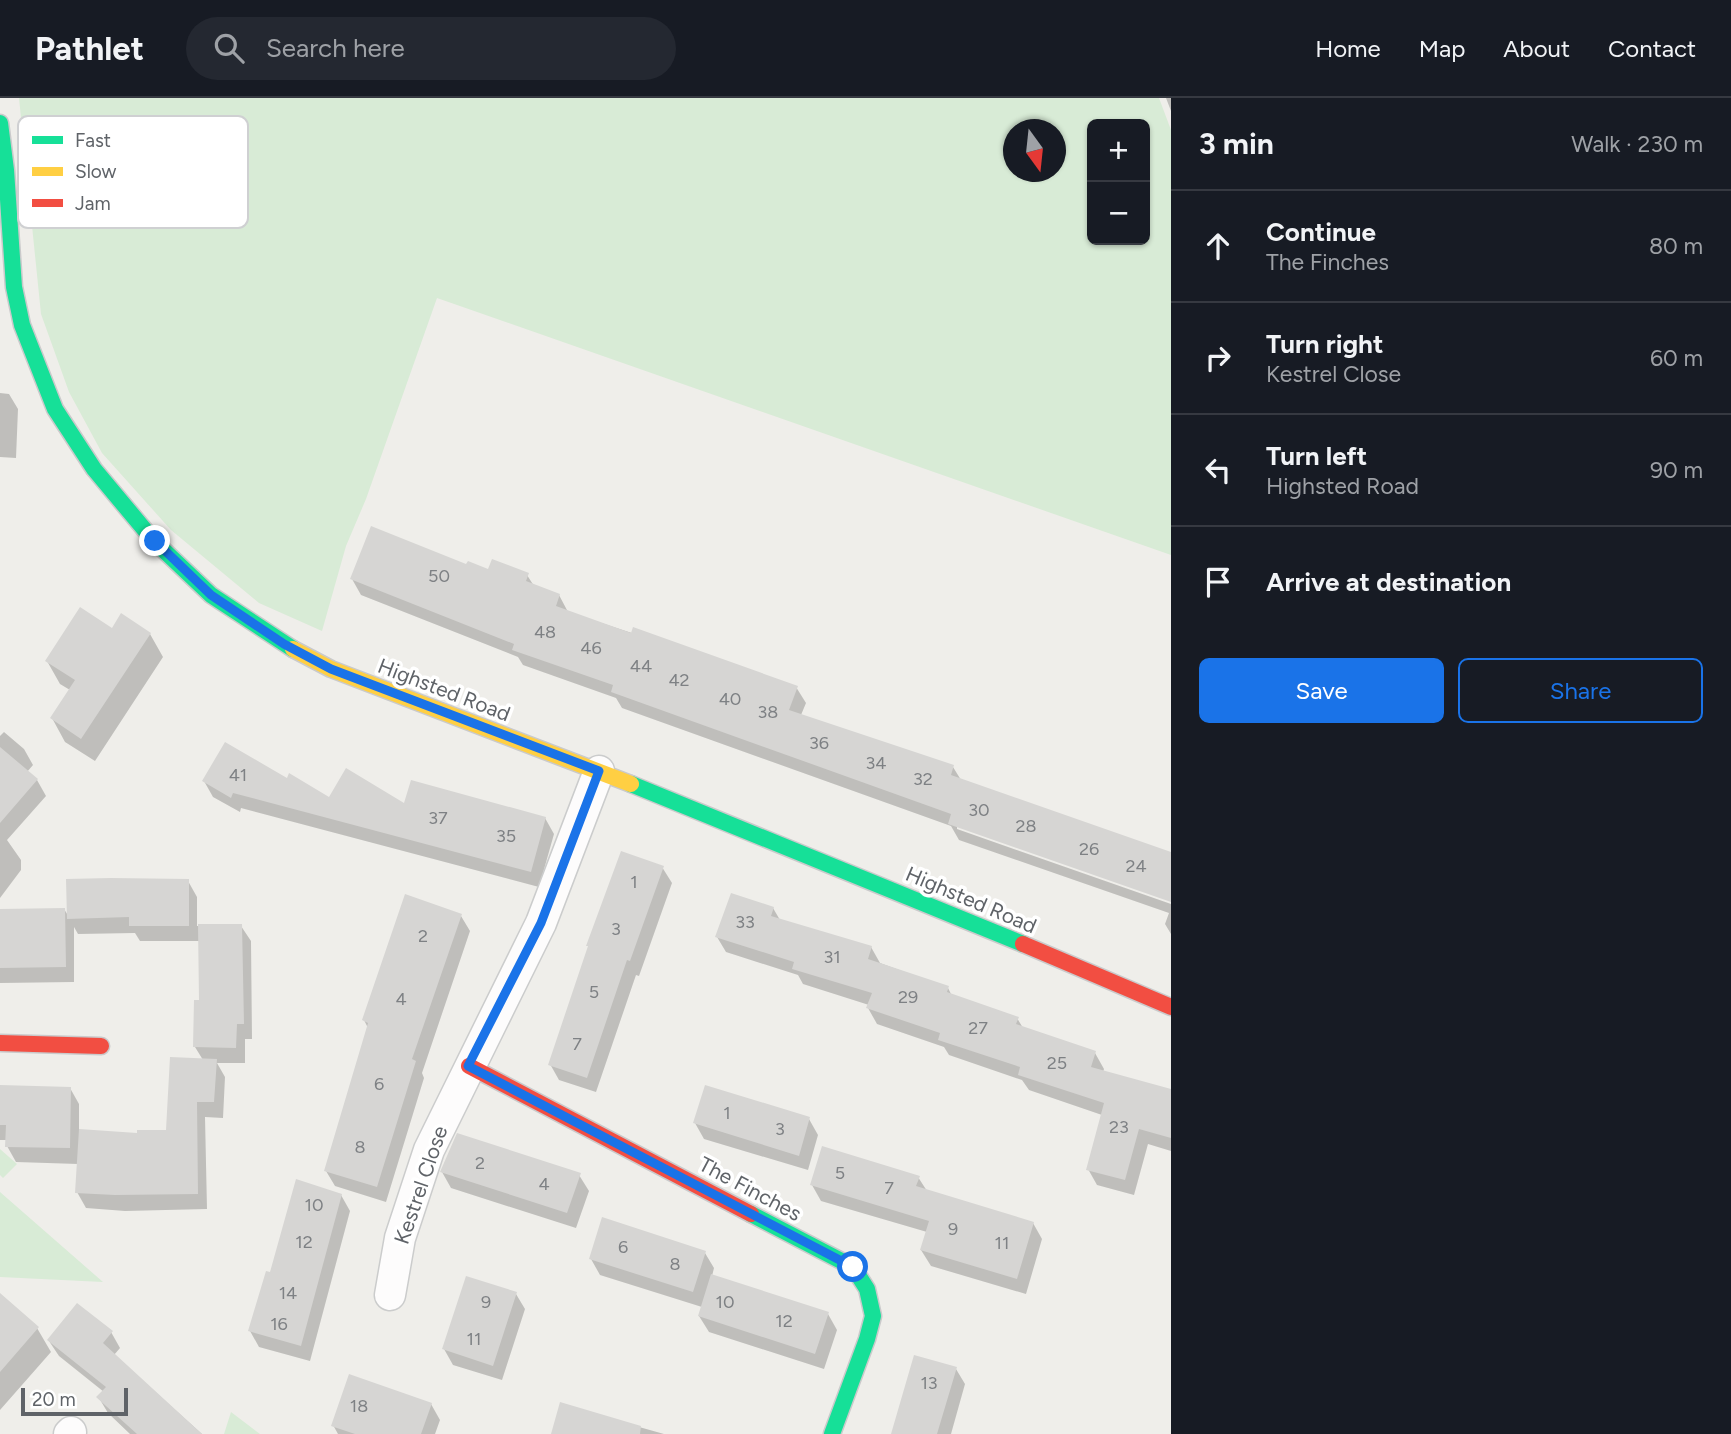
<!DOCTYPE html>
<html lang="en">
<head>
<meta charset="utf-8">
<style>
  :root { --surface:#171b24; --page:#242831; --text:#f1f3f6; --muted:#9ea1a6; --line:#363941; --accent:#1a73e8 }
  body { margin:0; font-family:Figtree,sans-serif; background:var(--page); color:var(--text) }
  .controls { position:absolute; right:21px; top:21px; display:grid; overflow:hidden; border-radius:10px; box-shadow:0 2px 5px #0004 }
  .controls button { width:63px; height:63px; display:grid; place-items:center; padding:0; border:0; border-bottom:2px solid var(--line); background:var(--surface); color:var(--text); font:35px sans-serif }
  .compass { position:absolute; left:1003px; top:21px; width:63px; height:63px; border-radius:50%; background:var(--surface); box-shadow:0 2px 5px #0004; rotate:165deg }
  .scale { position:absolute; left:21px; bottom:18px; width:107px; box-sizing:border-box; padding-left:7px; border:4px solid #5f6368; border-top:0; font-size:19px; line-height:24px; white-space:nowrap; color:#5f6368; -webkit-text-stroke:5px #fff; paint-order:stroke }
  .stop { position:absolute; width:21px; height:21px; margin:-16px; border:5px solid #1a73e8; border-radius:50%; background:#fff }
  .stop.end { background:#1a73e8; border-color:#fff; box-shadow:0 2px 7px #0008 }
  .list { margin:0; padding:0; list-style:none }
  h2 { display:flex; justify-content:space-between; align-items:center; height:91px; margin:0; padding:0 28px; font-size:30px }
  h2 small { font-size:23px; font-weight:400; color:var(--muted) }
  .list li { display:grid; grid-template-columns:46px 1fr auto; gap:21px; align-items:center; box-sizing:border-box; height:112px; padding:0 28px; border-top:2px solid var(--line) }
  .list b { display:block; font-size:26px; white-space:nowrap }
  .list p { margin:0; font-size:23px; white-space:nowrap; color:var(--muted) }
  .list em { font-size:23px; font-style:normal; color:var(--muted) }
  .actions { display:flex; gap:14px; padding:21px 28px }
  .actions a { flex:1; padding:16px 0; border:2px solid var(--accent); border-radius:10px; text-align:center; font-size:24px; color:var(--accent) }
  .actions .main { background:var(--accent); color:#fff }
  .icon { flex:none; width:38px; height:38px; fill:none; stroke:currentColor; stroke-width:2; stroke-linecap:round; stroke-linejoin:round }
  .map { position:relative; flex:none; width:1171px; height:1336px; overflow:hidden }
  header { display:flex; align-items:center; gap:42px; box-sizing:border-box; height:98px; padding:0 35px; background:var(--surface); border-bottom:2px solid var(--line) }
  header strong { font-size:33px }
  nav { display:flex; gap:38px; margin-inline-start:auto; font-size:24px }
  .search { width:490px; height:63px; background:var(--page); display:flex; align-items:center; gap:18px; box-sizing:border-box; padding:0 24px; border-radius:38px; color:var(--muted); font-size:26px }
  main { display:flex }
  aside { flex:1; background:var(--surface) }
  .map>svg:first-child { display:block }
  .green { fill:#d8ebd6; fill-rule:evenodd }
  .shadow { fill:#0003 }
  .building { fill:#d6d5d3 }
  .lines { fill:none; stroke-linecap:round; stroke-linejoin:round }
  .street-casing { stroke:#cbcccc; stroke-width:33 }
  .fast-casing { stroke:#cacacb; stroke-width:19 }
  .slow-casing { stroke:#cacacb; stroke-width:19 }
  .jam-casing { stroke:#cacacb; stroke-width:19 }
  .street { stroke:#fdfcfc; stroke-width:30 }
  .fast { stroke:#16e098; stroke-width:16 }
  .slow { stroke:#ffcf43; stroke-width:16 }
  .jam { stroke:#f24e42; stroke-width:16 }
  .route { stroke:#1a73e8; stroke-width:9 }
  .labels { text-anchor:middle; stroke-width:7; stroke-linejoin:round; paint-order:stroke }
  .number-label { font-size:18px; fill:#7e8184 }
  .street-label { font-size:21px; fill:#5f6368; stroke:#fff }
  .key { fill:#fff; stroke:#cfd0d2; stroke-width:2 }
  .key-label { font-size:19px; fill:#5f6368 }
</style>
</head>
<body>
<header>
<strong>Pathlet</strong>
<div class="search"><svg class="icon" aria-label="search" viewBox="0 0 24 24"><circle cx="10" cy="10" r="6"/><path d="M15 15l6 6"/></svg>Search here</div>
<nav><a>Home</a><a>Map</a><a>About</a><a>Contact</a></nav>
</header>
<main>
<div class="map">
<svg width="1171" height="1336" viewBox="0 0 1171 1336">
  <rect width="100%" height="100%" fill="#efeeea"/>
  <path class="green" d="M19,0H1159L1171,32V457L437,200L366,401L346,448L322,533L259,505L171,432L102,355L69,294L41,216ZM1092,26H1145V142H1092ZM1014,32H1056V74H1014Z
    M0,1051L17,1066L3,1080L0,1077Z
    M0,1094L103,1184L0,1179Z
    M231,1314L260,1336H224Z"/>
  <path class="shadow" d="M1166,0H1171V13Z
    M0,295L9,296L18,311L16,360L0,359Z
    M467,468L489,474L527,477L534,488L559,497L568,514L796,589L806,605L801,617L953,669L961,682L1171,763V803L957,728V731L1171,806V836L1165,826L1169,815L959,742L951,728L622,610L616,600L523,567L518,559L361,497L352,481Z
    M112,532L150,536L163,559L95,663L65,644L52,620L70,592L60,586L47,563Z
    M4,634L24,651L33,667L27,674L37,682L46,698L7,742L21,762V772L0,800V638Z
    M287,682L330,701L545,720L554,736L539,789L241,710L240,714L213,699L204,683Z
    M662,769L672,785L639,878L636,877L596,994L559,982L550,966Z
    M188,783L197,799V828H241L251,843L252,941H245V965H217L225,979L223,1020L205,1019L207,1111L125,1113L86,1110L77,1094L78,1066L16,1064L7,1048V1042H0V989L70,990L79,1006V1033L139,1036L168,1033L203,962L195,949L200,903V843H140L135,835L78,836L74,829V884L0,885V813L64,811L69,819Z
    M773,810L780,822L871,849L880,865L948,890L952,898L1017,920L1023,930L1095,955L1104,971L1103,974L1171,993V1053L1148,1046L1134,1097L1097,1087L1088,1071L1102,1017L1029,992L1022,982L949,957L944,949L877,926L868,910L869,907L803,886L798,877L726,854L717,839Z
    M461,818L470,833L422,975L424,980L386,1104L335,1088L326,1073L368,930L364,922Z
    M809,1021L818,1037L808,1072L704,1041L695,1025Z
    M442,1074L579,1077L589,1093L576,1130L451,1090Z
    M918,1079L927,1093L1033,1125L1042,1141L1026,1196L931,1168L921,1152L927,1134L821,1103L812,1087Z
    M341,1097L350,1113L310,1263L259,1249L250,1233L271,1176Z
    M705,1155L714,1170L712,1178L828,1216L837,1232L824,1271L709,1234L699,1218L702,1209L600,1177L591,1161Z
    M516,1196L525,1211L502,1282L453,1267L444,1251Z
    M0,1202L37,1230L51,1254L0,1312Z
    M111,1234L120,1250L114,1257L202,1336H130L108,1315L99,1300L104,1294L59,1258L49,1243Z
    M956,1271L965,1286L951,1336H893Z
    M431,1306L440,1322L435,1336H338L333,1327Z
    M561,1307L664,1336H553Z"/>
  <path class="building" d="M371,428L466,466L468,463L488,471L492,461L529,475L526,483L560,496L556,508L631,535L633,529L798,588L789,612L954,667L951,677L1171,754V804L948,726L951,716L611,594L613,587L512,552L514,546L350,481Z
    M80,509L112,530L121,515L151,535L81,641L50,620L75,582L45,563Z
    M225,644L287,680L289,675L329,699L346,670L404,705L411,682L546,719L531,774L233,695L231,700L202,683Z
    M0,649L38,681L0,725Z
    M621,753L664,768L630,863L627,862L587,980L548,967L588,848H586Z
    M111,780L189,781V828H129V819L67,821L66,781Z
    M731,795L774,809L771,818L872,848L868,861L949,888L947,894L1019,919L1016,926L1096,953L1091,969L1171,991V1040L1139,1031L1125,1082L1086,1072L1104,1005L1018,977L1020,969L938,942L940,935L866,910L872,895L792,871L794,864L715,839Z
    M405,796L462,816L412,961L416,963L377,1089L324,1073L368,925L362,922Z
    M65,810L66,869L0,870V811Z
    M198,826H242L244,926H237L236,950L193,949L194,902H199Z
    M170,959L217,961L214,1004H197L198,1096L115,1097L75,1095L79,1031L137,1035V1032H166Z
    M0,987L71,989L70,1050L5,1049L6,1027H0Z
    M705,987L810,1019L799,1058L693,1025Z
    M457,1035L581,1075L567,1115L440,1074Z
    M822,1048L920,1078L916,1088L1034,1124L1017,1181L920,1152L929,1123L810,1087Z
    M296,1081L342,1096L301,1248L248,1233L266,1173L270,1174Z
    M602,1119L706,1153L693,1194L589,1161Z
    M711,1176L829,1214L815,1256L698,1218Z
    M466,1178L517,1194L493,1268L442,1251Z
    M0,1195L39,1229L0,1274Z
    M77,1205L113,1233L103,1245L202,1336H137L96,1299L106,1289L47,1242Z
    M914,1257L957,1269L937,1336H891Z
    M349,1276L432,1305L421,1336H355L331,1328Z
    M560,1304L641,1328L640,1336H551Z"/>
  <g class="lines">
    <g class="street-casing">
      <path id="street" d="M390,1197L400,1140L429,1052L541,825L599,673
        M69,1336L71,1334"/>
    </g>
    <g class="fast-casing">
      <path id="fast" d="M0,25L6,72L14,189L22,227L55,311L94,371L154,443L211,497L293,551
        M631,686L1023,846
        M751,1116L853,1169L867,1191L873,1218L867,1241L832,1336"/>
    </g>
    <g class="slow-casing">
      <path id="slow" d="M293,551L331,571L631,686"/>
    </g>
    <g class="jam-casing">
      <path id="jam" d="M1023,846L1171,909
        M0,945L101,948
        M469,968L751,1116"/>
    </g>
    <use href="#street" class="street"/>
    <use href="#fast" class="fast"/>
    <use href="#slow" class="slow"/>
    <use href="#jam" class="jam"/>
  </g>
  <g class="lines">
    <path class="route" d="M155,443L211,497L284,546L331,571L599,673L541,825L468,968L853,1169"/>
  </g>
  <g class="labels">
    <g class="number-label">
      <text x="439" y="484">50</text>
      <text x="545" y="540">48</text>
      <text x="591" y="556">46</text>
      <text x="641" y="574">44</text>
      <text x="679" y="588">42</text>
      <text x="730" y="607">40</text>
      <text x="768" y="620">38</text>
      <text x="819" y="651">36</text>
      <text x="876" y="671">34</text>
      <text x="238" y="683">41</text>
      <text x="923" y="687">32</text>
      <text x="979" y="718">30</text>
      <text x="438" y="726">37</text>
      <text x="1026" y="734">28</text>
      <text x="506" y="744">35</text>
      <text x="1089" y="757">26</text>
      <text x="1136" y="774">24</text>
      <text x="634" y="790">1</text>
      <text x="745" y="830">33</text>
      <text x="616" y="837">3</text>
      <text x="423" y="844">2</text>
      <text x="832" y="865">31</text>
      <text x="594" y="900">5</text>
      <text x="908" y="905">29</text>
      <text x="401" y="907">4</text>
      <text x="978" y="936">27</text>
      <text x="577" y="952">7</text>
      <text x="1057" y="971">25</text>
      <text x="379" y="992">6</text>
      <text x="727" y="1021">1</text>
      <text x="1119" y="1035">23</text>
      <text x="780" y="1037">3</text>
      <text x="360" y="1055">8</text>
      <text x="480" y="1071">2</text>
      <text x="840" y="1081">5</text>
      <text x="544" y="1092">4</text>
      <text x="889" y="1096">7</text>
      <text x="314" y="1113">10</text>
      <text x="953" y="1137">9</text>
      <text x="304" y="1150">12</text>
      <text x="1002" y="1151">11</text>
      <text x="623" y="1155">6</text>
      <text x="675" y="1172">8</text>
      <text x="288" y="1201">14</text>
      <text x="486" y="1210">9</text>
      <text x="725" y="1210">10</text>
      <text x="784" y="1229">12</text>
      <text x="279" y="1232">16</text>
      <text x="474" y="1247">11</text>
      <text x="929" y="1291">13</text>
      <text x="359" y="1314">18</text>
    </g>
    <g class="street-label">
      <text transform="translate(444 592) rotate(21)" y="7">Highsted Road</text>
      <text transform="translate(971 802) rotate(23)" y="7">Highsted Road</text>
      <text transform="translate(421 1087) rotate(-71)" y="7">Kestrel Close</text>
      <text transform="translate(750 1091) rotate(28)" y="7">The Finches</text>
    </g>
  </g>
  <rect x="18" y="18" width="230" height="112" rx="10" class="key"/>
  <rect x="32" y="38" width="31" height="8" fill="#16e098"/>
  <rect x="32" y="69" width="31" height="9" fill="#ffcf43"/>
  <rect x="32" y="101" width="31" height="8" fill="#f24e42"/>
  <g class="key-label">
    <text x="75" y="49">Fast</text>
    <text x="75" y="80">Slow</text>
    <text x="75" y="112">Jam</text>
  </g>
</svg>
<div class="controls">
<button>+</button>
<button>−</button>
</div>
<svg class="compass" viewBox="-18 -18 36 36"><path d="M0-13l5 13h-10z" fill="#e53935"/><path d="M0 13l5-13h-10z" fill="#9ea1a6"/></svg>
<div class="scale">20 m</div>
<div class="stop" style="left:853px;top:1169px"></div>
<div class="stop end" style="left:155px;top:443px"></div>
</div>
<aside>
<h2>3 min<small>Walk · 230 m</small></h2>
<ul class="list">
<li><svg class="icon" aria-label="ahead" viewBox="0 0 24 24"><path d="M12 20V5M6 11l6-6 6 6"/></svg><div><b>Continue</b><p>The Finches</p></div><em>80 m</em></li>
<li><svg class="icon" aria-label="right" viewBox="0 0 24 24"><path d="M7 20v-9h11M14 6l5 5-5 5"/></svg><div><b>Turn right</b><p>Kestrel Close</p></div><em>60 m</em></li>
<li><svg class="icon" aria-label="left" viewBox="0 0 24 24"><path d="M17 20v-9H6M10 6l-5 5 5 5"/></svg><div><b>Turn left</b><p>Highsted Road</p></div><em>90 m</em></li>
<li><svg class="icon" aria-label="arrive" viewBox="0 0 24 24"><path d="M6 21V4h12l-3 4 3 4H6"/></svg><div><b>Arrive at destination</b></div></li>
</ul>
<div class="actions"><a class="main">Save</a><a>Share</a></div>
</aside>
</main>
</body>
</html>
